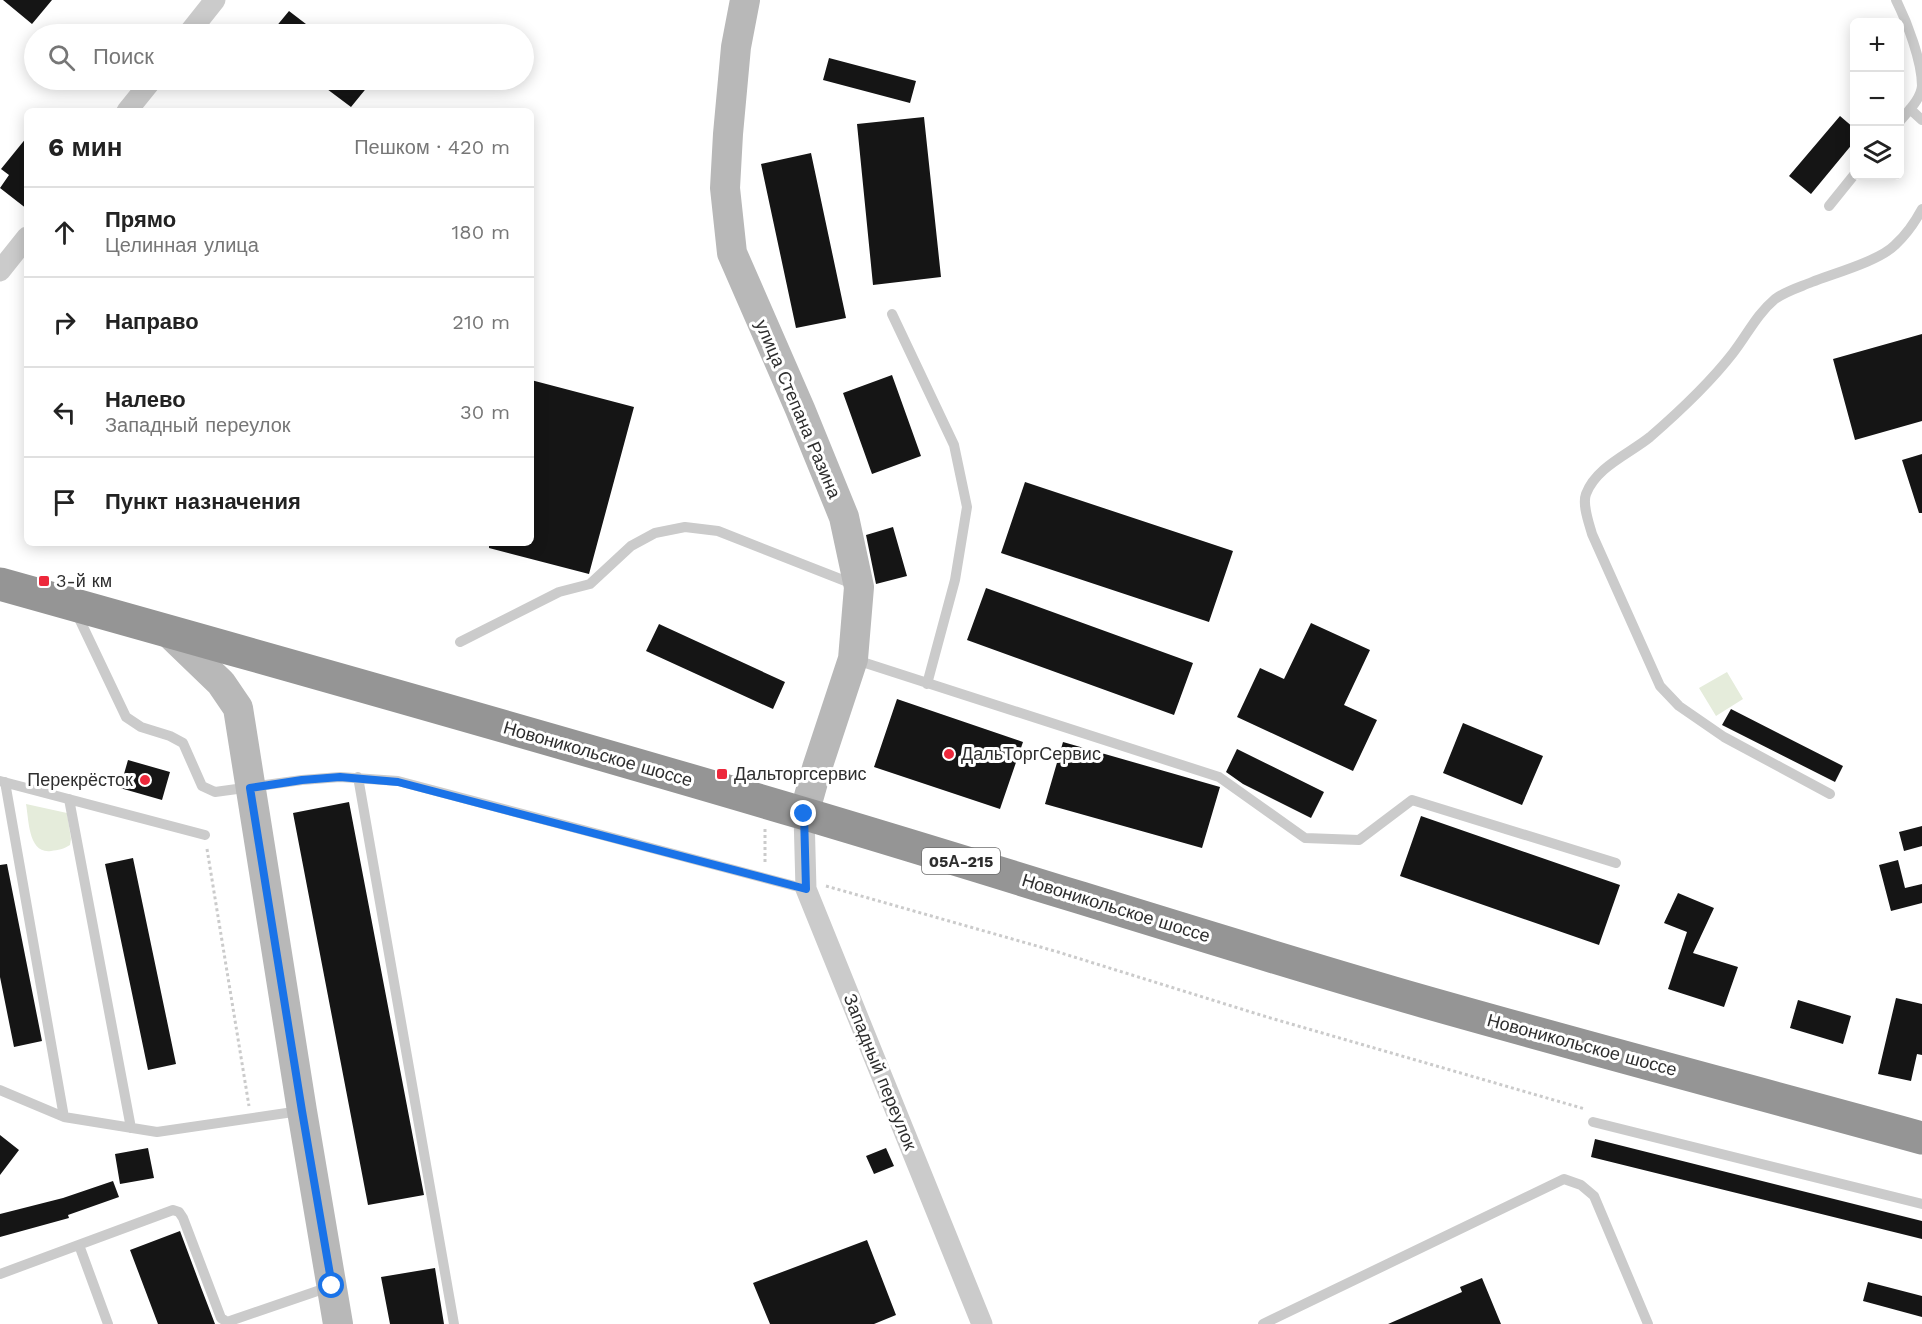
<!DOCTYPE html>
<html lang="ru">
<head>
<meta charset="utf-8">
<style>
  :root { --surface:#fff; --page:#f6f6f6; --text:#222; --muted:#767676; --line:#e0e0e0 }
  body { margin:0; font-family:"Work Sans",sans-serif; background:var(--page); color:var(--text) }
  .controls { position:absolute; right:18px; top:18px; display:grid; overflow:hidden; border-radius:9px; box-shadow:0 3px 15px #0003 }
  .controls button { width:54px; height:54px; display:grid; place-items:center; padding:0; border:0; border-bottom:2px solid var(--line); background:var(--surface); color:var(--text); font:30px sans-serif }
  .stop { position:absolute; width:18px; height:18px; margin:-14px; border:4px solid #1a73e8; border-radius:50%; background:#fff }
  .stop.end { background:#1a73e8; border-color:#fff; box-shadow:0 2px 6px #0008 }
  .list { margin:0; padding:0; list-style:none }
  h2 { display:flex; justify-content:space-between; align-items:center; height:78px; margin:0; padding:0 24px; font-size:26px }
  h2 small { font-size:20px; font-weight:400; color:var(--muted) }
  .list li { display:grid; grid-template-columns:39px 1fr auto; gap:18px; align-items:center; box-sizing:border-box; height:90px; padding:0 24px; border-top:2px solid var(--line) }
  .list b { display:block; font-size:22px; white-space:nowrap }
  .list p { margin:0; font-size:20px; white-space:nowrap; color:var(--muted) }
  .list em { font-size:20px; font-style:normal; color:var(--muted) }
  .icon { flex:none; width:33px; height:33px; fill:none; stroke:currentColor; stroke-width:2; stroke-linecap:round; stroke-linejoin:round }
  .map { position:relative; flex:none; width:1922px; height:1324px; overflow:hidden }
  .search { position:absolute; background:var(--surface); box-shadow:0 3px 15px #0003; left:24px; top:24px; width:510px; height:66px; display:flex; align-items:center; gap:15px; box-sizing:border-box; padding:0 21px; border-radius:33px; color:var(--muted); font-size:22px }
  .panel { position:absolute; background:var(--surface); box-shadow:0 3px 15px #0003; left:24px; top:108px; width:510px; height:438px; border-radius:9px }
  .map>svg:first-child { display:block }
  .green { fill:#e5ecdb }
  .building { fill:#151515 }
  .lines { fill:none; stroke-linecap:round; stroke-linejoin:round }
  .path { stroke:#cbcbcb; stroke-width:3; stroke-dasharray:3 3; stroke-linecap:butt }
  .lane { stroke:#cbcbcb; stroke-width:10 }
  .street { stroke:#cbcbcb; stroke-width:21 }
  .secondary { stroke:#b8b8b8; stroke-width:30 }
  .highway { stroke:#959595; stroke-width:33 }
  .route { stroke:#1a73e8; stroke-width:8 }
  .poi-dot { fill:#ed283b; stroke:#fff; stroke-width:2 }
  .labels { text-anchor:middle; stroke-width:6; stroke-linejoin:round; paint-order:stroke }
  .shield { fill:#fff; stroke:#6d6d6d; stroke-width:1.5 }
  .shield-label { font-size:16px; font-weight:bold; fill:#2e2e2e }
  .street-label { font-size:18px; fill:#2e2e2e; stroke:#fff }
  .poi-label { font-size:18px; fill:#2e2e2e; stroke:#fff; text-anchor:start }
</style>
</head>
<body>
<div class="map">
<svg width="1922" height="1324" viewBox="0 0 1922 1324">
  <rect width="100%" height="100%" fill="#fff"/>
  <path class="green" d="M1727,672L1743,699L1716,716L1699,688Z
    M26,804L67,813L71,839L70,845C64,849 58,850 51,851C28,854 29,820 26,804Z"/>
  <path class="building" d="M3,0H52L32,24Z
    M289,11L319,34H270Z
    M829,58L916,81L910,103L823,80Z
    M315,80H373L351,107Z
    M1840,116L1854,128V142L1811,194L1789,176Z
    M924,117L941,277L873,285L857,124Z
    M27,137V209L0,188L9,175L1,169Z
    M811,153L846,318L796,328L761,164Z
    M1922,334V421L1855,440L1833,359Z
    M892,375L921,456L872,474L843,393Z
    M531,380L634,407L589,574L489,548V543H531Z
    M1922,454V513H1919L1902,460Z
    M1025,482L1233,551L1209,622L1001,553Z
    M893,527L907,576L876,584L866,535Z
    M986,588L1193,663L1174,715L967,640Z
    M1311,623L1370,650L1344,705L1377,720L1353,771L1237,717L1260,668L1284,679Z
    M659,624L785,682L773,709L646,651Z
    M897,699L1023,742L1000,809L874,767Z
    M1731,709L1843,766L1835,782L1722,725Z
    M1463,723L1543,756L1522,805L1443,773Z
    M1063,742L1220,787L1202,848L1045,804Z
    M1237,749L1324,792L1311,818L1243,784L1226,772Z
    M128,760L170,772L162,800L120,788Z
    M349,802L424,1195L368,1205L293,813Z
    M1421,816L1620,885L1599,945L1400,876Z
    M1922,826V846L1904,851L1899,832Z
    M133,858L176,1064L148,1070L105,864Z
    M1898,860L1905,888L1922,884V903L1891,911L1879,865Z
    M7,864L42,1041L14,1047L0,977V865Z
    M1678,893L1714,908L1693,953L1738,967L1724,1007L1668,989L1687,932L1664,923Z
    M1896,998L1922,1004V1055L1917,1054L1911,1081L1878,1074Z
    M1798,1000L1851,1016L1843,1044L1790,1028Z
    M0,1135L19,1150L0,1175Z
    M1595,1139L1922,1221V1239L1591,1157Z
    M148,1148L154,1178L120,1184L115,1154Z
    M886,1148L894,1166L874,1174L866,1156Z
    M113,1181L119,1197L68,1215L69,1218L0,1237V1214L63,1198Z
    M180,1231L202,1290L215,1324H158L130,1250Z
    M867,1240L896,1315L874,1324H770L753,1283Z
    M435,1268L444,1324H390L381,1277Z
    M1482,1278L1501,1324H1388L1462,1292L1460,1287Z
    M1868,1282L1922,1296V1317L1863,1301Z"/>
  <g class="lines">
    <path class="path" d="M765,829V863H767
      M207,849L249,1106
      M826,886L1058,952L1267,1017L1585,1109"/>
    <path class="lane" d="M1896,0C1907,22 1922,61 1922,86C1921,99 1908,111 1900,121
      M1910,109L1922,120
      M1829,206L1854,175
      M892,314L954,445L967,507L955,580L927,684
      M76,612L126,717L141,727L170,736L183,743L202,786L215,792L302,780L340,777L398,781L806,889
      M460,642L559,592L590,584L631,546L655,533L685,527L718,531L853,584
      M853,659L1219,777L1305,838L1359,840L1412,800L1616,863
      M358,777L454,1324
      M0,781L205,835
      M5,782L64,1117
      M1830,794L1724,737L1679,706L1660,686L1592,534C1589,523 1582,505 1586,494C1596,467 1629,454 1650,437C1680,411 1709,384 1733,353C1747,335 1757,314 1775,299C1786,291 1800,287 1812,282C1835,273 1879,261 1895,245C1906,235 1915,222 1922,209
      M69,799L131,1128
      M0,1090L64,1117L157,1132L300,1111
      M1593,1122L1922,1204
      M79,1245L108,1324
      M0,1274L173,1210L179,1212L183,1218L221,1318L227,1322L329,1287
      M1263,1324L1564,1179L1581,1185L1594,1196L1648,1324"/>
    <path class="street" d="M188,34L215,0
      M127,111L152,80
      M0,271L27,237
      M804,814L806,889L982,1324"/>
    <path class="secondary" d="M745,0L736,47L728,134L725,188L732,253L800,409L844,517L859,587L853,659L817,768L804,814
      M166,630L221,683L238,708L302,1111L338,1324"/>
    <path class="highway" d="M0,584C268,659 535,734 802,813C1005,873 1205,938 1408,997C1579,1046 1751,1091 1922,1138"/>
  </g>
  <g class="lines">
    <path class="route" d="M332,1286L302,1111L250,788L302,780L340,777L398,782L806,889L804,814"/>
  </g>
  <g class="poi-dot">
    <rect x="38" y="575" width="12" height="12" rx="3"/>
    <circle cx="949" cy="754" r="6"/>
    <rect x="716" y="768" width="12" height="12" rx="3"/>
    <circle cx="145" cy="780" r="6"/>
  </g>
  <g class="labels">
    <rect class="shield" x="922" y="848" width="78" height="26" rx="4.5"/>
    <g class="shield-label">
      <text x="961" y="867">05А-215</text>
    </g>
    <g class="street-label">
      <text transform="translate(798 409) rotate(67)" y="6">улица Степана Разина</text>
      <text transform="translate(598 754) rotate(16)" y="6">Новоникольское шоссе</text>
      <text transform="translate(1116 908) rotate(17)" y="6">Новоникольское шоссе</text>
      <text transform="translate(1582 1045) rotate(15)" y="6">Новоникольское шоссе</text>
      <text transform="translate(880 1072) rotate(68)" y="6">Западный переулок</text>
    </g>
    <g class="poi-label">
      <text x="56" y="587">3-й км</text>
      <text x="961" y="760">ДальТоргСервис</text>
      <text x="734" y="780">Дальторгсервис</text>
      <text x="133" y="786" text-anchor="end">Перекрёсток</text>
    </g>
  </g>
</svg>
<div class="controls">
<button>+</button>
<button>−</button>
<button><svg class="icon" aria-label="layers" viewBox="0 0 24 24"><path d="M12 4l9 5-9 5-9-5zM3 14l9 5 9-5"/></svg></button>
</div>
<div class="stop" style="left:332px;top:1286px"></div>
<div class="stop end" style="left:804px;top:814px"></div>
<div class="search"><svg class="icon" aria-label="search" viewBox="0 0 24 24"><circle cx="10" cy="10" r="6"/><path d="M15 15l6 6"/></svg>Поиск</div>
<section class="panel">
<h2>6 мин<small>Пешком · 420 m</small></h2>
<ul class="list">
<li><svg class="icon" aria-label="ahead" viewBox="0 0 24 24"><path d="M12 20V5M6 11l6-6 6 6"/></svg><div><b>Прямо</b><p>Целинная улица</p></div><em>180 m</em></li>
<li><svg class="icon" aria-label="right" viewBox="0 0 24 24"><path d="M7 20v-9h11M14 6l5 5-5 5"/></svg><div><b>Направо</b></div><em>210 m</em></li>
<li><svg class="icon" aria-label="left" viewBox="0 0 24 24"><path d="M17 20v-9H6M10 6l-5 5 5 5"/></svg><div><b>Налево</b><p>Западный переулок</p></div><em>30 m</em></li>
<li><svg class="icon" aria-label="arrive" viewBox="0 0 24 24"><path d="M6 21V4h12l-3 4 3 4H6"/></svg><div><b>Пункт назначения</b></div></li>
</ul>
</section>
</div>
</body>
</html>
